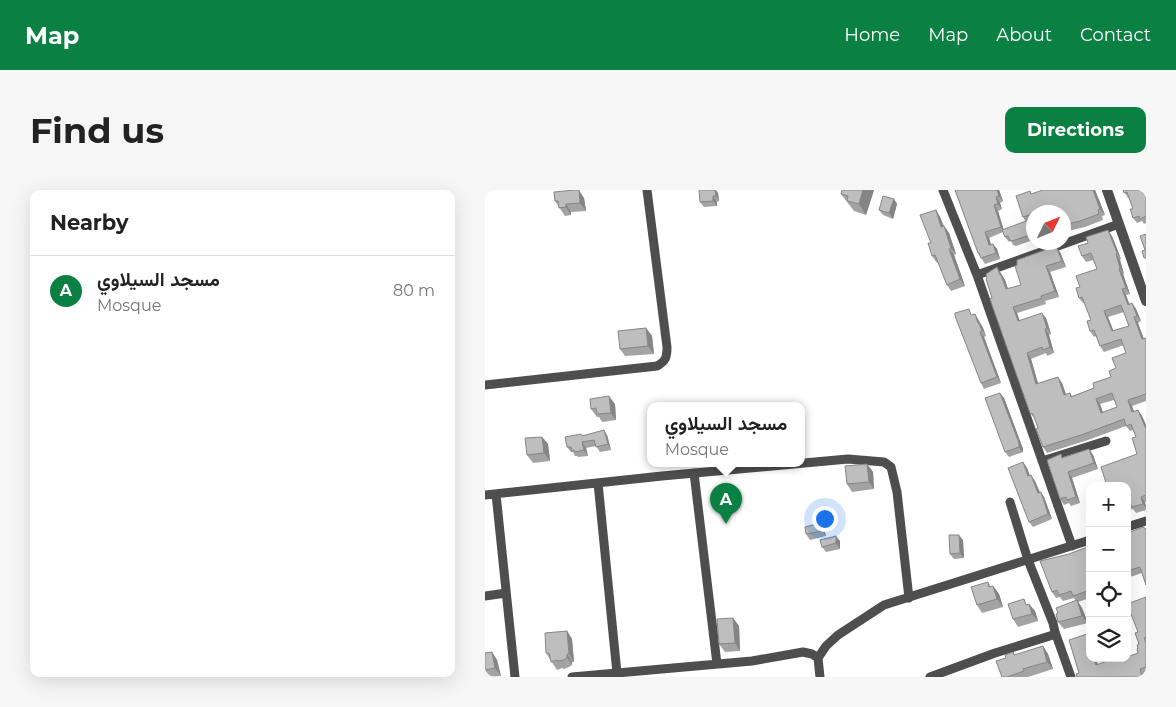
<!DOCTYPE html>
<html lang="en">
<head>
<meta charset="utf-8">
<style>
  :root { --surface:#fff; --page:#f6f6f6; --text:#222; --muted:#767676; --line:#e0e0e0; --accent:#0b8043 }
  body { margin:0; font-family:Montserrat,Vazirmatn,sans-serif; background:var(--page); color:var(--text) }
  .controls { position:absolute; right:15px; bottom:15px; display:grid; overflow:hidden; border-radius:10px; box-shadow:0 5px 20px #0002 }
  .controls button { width:45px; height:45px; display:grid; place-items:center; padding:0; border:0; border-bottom:1px solid var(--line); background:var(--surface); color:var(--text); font:25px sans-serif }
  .compass { position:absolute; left:541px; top:15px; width:45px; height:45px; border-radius:50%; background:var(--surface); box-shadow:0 5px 20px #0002; rotate:47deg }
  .you { position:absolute; left:339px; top:328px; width:18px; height:18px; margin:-12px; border:4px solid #fff; border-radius:50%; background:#1a73e8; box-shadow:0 0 0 8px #1a73e833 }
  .badge { display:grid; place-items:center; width:32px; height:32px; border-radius:50%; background:var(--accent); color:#fff; font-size:16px; font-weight:700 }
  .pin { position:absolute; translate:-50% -41px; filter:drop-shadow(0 1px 2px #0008) }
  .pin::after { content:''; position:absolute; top:26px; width:18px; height:15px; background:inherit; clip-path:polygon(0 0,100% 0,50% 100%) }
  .popup { position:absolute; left:162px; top:212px; width:158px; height:65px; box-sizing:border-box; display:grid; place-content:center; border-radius:10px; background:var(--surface); filter:drop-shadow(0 1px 4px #0005); font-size:16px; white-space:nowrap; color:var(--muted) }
  .popup b { font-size:19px; color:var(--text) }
  .popup::after { content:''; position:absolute; left:50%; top:100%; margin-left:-10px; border:10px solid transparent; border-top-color:var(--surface) }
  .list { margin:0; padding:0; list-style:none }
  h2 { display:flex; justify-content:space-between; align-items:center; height:65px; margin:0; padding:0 20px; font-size:21px }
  h2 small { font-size:16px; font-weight:400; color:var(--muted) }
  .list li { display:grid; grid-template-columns:32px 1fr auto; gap:15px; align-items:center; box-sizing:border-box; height:70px; padding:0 20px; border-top:1px solid var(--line) }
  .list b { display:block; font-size:19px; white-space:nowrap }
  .list p { margin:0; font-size:16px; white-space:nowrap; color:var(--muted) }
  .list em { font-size:16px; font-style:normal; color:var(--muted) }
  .icon { flex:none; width:28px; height:28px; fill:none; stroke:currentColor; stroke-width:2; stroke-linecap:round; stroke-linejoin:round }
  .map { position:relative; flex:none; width:661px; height:487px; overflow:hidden; border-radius:10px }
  header { display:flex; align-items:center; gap:30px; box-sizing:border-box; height:70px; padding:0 25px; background:var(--accent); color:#fff }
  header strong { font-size:24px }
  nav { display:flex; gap:28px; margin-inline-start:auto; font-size:18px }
  .intro { display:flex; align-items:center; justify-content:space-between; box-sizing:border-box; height:120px; padding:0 30px }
  h1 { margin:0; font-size:35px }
  .button { padding:12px 22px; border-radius:10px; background:var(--accent); color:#fff; font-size:18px; font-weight:700 }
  main { display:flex; gap:30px; padding:0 30px }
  aside { flex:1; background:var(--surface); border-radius:10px; box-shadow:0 5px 20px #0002 }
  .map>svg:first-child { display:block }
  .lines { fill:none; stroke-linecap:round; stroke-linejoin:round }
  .minor { stroke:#4e4e4e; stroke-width:9 }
  .tertiary { stroke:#4e4e4e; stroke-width:10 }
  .wall { fill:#a3a3a3; fill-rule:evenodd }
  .shaded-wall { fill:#858585 }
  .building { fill:#bebebe; stroke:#858585; fill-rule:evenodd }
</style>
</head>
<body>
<header>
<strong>Map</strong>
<nav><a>Home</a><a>Map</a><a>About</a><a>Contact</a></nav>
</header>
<div class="intro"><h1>Find us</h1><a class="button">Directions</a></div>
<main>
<aside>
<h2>Nearby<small></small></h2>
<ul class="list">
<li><span class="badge">A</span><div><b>مسجد السيلاوي</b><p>Mosque</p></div><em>80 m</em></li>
</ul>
</aside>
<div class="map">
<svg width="661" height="487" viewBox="0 0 661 487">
  <rect width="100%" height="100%" fill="#fff"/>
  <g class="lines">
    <path class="minor" d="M458,0L492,85L587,356
      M492,85L634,34
      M0,195L172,176C181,171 182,167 182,157L162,0
      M557,271L621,251
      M209,283L232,474
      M113,293L132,483
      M11,304L30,487
      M0,305L177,286L363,269L399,272L406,277L412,302L424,408
      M642,337L661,331
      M0,406L21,403
      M570,442L586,487
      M87,487L267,471L318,462L327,464L333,468
      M335,487L333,468L341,456L353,445L399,415L605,350
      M445,487L510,463L568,445L570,442L568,433L543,370L525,312"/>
    <path class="tertiary" d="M622,0L661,111"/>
  </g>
  <path class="wall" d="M357,0H389L381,25L369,21L356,4Z
    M470,0H514L518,11L515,13L517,19L513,21L519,40L541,32L538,27L545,1L547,4L610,0L620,25L617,26L618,30L600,37L578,42V22H548V31L546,32L548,36V50L531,56L528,55L526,51L524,52L520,47L518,42L504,48L506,55L508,54L512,59L515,69L500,74L493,63Z
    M638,0H661V33L659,34L657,31L652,33L648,28V19L644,8H643Z
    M233,3L234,11L232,12V16L219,17L215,12Z
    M99,8L101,21L86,22V25L80,26L70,11Z
    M409,9L412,14L408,29L398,25L394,20Z
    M451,20L455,27L459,36L464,43L471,64L469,65L480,96L466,101L462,95L453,72L452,73L447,66L446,53Z
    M627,46L636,69L635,70L639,84H638L645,104L641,105L644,114L647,113L651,119L656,131L653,133L659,149L661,148V211L647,216L649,222L653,220L657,226L661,235V312H660L661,316V320L651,323L648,319L642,321V296L652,264L651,247L648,240L645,241L641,236L603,250L562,263L558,257L550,229L545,223L507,108L502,88L512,77L520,90L523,99L536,95L575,62L581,77L565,82L574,107L560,111L561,114L532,123L534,131L561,128L566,144L564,145L569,163L562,166L561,163L546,169L553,194L577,193L581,204L585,203L587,206L609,198L626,187L631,178L641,163L639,155L619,162L615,156L611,146L609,147L605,141L606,130L600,113H598L594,108L595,97L612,79L608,70L601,72L597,66ZM639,122L644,136L628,141L623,127ZM629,210L632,217L618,222L615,214Z
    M488,124H490L498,138L501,146L499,147L516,193L499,199L496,193Z
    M161,138L167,146L169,164L140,166L135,159Z
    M519,208L538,259V262L524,267L520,262Z
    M130,214L131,230L117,232L114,227H112L106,219Z
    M122,245L126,260L115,262L111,256L101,258L103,266L93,267L92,266H90L88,262H86L82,257L98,246Z
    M57,247L63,254L65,271L48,273L42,265Z
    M604,259L608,265L613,279L587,288L595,313L586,316L584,313L579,315L575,309L578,267Z
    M538,272L542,278L545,286L550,291L555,302L559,307L567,329L548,337L544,332Z
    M382,274L388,282L389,299L367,302L362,294Z
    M339,339L341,346L325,350L321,344Z
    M642,343L657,383L642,388Z
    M478,350L479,368L469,369L465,364Z
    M355,351V359L341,362L337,357Z
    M605,356V408L593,412L597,418L603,433L579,439L573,432V423L591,411L589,408L578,411L575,407L571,408L567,402L584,364Z
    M503,392L506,397L508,396L514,404L518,417L497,423L492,415Z
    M661,407V485H659L594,483L602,444L605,447V468L613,475L642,468L653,463V442Z
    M543,414H544L550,421L553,431L533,437L528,429Z
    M248,428L254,436L255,461L240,462L234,454Z
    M82,441L87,449L89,472H87V475L84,477L79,479L77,478L72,480L61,463Z
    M558,456L563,464L568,479L543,487H517L521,468L528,462L529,465Z
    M7,462L12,470L16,486L0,487V463Z"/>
  <path class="shaded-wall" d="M94,0L99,8L101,21L95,13Z
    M230,0H231L233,3L234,11L231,6Z
    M378,0H389L381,25L374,14Z
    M512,0H514L518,11L514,6Z
    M608,0H610L620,25L615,19Z
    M228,6L232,12V16L228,11Z
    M511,7L515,13L517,19L513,14Z
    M409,9L412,14L408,29L404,23Z
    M81,14L86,22V25L81,17Z
    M509,15L513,21L519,42L516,37Z
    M451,20L455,27L461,43L456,37Z
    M459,36L464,43L471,64L466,58Z
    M623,40L627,46L636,69L632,63Z
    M500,42L504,48L508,60L504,55Z
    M508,54L512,59L515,69L511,63Z
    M571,56L575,62L581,77L577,71Z
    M464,59L469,65L480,96L475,89Z
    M631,64L635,70L639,84L635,78Z
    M561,76L565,82L574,107L570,101Z
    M512,77L520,90L525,105L521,99Z
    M634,79L638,84L645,104L641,98Z
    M637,99L641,105L647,121L643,115Z
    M647,113L651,119L656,131L652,126Z
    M528,117L532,123L537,137L533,131Z
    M619,121L623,127L631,147L627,141Z
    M557,123L561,128L566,144L562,138Z
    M490,124L498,138L501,146L493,133Z
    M649,127L653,133L661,155L657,149Z
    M161,138L167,146L169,164L163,156Z
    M560,139L564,145L569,163L565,157Z
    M495,142L499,147L516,193L512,187Z
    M542,163L546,169L555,200L551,194Z
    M573,187L577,193L583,211L579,205Z
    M515,203L519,208L538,259V262L534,257Z
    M124,206L130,214L131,230L126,223Z
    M611,209L615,214L620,229L616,223Z
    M643,210L647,216L651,228L647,222Z
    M653,220L657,226L661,235V239Z
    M119,240L122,245L126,260L123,254Z
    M57,247L63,254L65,271L59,263Z
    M97,252L101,258L103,266L99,260Z
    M604,259L608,265L613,279L609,273Z
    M538,272L542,278L547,292L543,286Z
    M382,274L388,282L389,299L384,292Z
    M583,282L587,288L595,313L591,307Z
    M546,285L550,291L557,308L553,303Z
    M556,302L559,307L567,329L563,324Z
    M656,307L660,312L661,318L658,314Z
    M335,333L339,339L341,346L337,341Z
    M474,345L478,350L479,368L475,363Z
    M351,346L355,351V359L351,353Z
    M508,396L514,404L518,417L512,409Z
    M592,410L597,418L603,433L597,426Z
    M544,414L550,421L553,431L547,424Z
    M248,428L254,436L255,461L250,453Z
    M82,441L87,449L89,472L84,464Z
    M558,456L563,464L568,479L562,472Z
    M7,462L12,470L16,486L10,478Z
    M82,464L87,472V475L82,467Z
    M608,468H611L615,481L611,475Z"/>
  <path class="building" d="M90,0H94L95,13L81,14V17L74,18L73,11H70L69,2Z
    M214,0H230L231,6H228V11L215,12Z
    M357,0H378L374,14L362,11L363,6L356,4Z
    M470,0H512L514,6L511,7L513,14L509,15L516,37L500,42L504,55L508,54L511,63L496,68L494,63H493Z
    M558,0H608L615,19L613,20L614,24L595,31L578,35V22H557V21L553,22H548V24L538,27L531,6L545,1L546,4Z
    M638,0H661V26L655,29L654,26L648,28L645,19H648L642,2L639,3Z
    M398,6L409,9L404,23L394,20Z
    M451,20L456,37L459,36L466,58L464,59L475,89L462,95L450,65L447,66L443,53H446L435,25Z
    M544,30L548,44L527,51L525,50L523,46L520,47L517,40Z
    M623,40L632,63L631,64L635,78L634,79L641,98L637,99L643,115L647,113L652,126L649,127L657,149L661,148V204L643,210L647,222L653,220L661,239V305L656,307L658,314L647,317L645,313L642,314V296H622L616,277L652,264L647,248L651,247L646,234L641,236L639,229L599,244L558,257L551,239L553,238L548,224L545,223L507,115L505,109L507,108L501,89L502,88L501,84L512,77L515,85H516L521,99L536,95L530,76L532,75V70L571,56L577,71L561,76L570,101L556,106L557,108L528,117L533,131L557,123L562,138L560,139L565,157L558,160L557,157L542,163L551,194L573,187L579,205L585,203L586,207L609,198L608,193L626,187L624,181L631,178L627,168L641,163L636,149L615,156L609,140L605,141L602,131L606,130L600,115L597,107L594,108L591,98L595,97L591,86L612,79L606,63L597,66L593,56L603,53L601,47ZM636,115L644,136L627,141L619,121ZM627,203L632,217L616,223L611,209Z
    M661,44V68H659L657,61L660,60L655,46Z
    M484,119L486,125L490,124L493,133H494L497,141L495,142L512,187L496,193L470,126V123Z
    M161,138L163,156L135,159L133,141Z
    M515,203L534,253V257L520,262L500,208Z
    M124,206L126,223L112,224L111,218L106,219L105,209Z
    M119,240L123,254L111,257L109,250L97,252L99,260L90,262L89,260L87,261L86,257H82L80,247L96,244L97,246Z
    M57,247L59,263L42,265L40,248Z
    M604,259L609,273L583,282L591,307L582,310L581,307L575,309L562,270L576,264L577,268Z
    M538,272L543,286L546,285L553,303L556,302L563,324L544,332L523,278Z
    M382,274L384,292L362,294L360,276Z
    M335,333L337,341L321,344L320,337Z
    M658,337L661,339V395L655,377L642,381V343Z
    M464,345H474L475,363L465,364Z
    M351,346V353L337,357L335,350Z
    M605,356V400L588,406L586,401L574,405L572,400L567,402L555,371L584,364Z
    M503,392L504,397L508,396L512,409L492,415L486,397Z
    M661,407V447L659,448L661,453V477L655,479L657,487H592L591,484L594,483L584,450L602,444L605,452V454L604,455L605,457V468H608L611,475L631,468H642V467L653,463L652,459L653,458L652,455L654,454L650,443L653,442L642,414Z
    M539,409L541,415L544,414L547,424L528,429L523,414Z
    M592,410L597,426L573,432L571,424L573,423L571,418Z
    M248,428L250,453L234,454L232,429Z
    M82,441L84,464H82V467L79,470L73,471L72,470L66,472L64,463H61L60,443Z
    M558,456L562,472L538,479L539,481L522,487H517L511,471L521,468L520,465L528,462L529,465Z
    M7,462L10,478L0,480V463Z"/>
</svg>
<div class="controls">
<button>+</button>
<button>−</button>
<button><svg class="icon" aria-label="locate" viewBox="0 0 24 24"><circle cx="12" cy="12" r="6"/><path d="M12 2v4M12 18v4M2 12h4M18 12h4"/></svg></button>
<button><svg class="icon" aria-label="layers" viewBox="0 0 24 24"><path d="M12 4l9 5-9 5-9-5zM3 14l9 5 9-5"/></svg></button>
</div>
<svg class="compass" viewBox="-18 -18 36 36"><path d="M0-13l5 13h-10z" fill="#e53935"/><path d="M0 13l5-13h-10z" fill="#767676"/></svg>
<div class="you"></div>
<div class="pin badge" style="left:241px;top:334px">A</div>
<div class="popup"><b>مسجد السيلاوي</b>Mosque</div>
</div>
</main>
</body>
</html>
